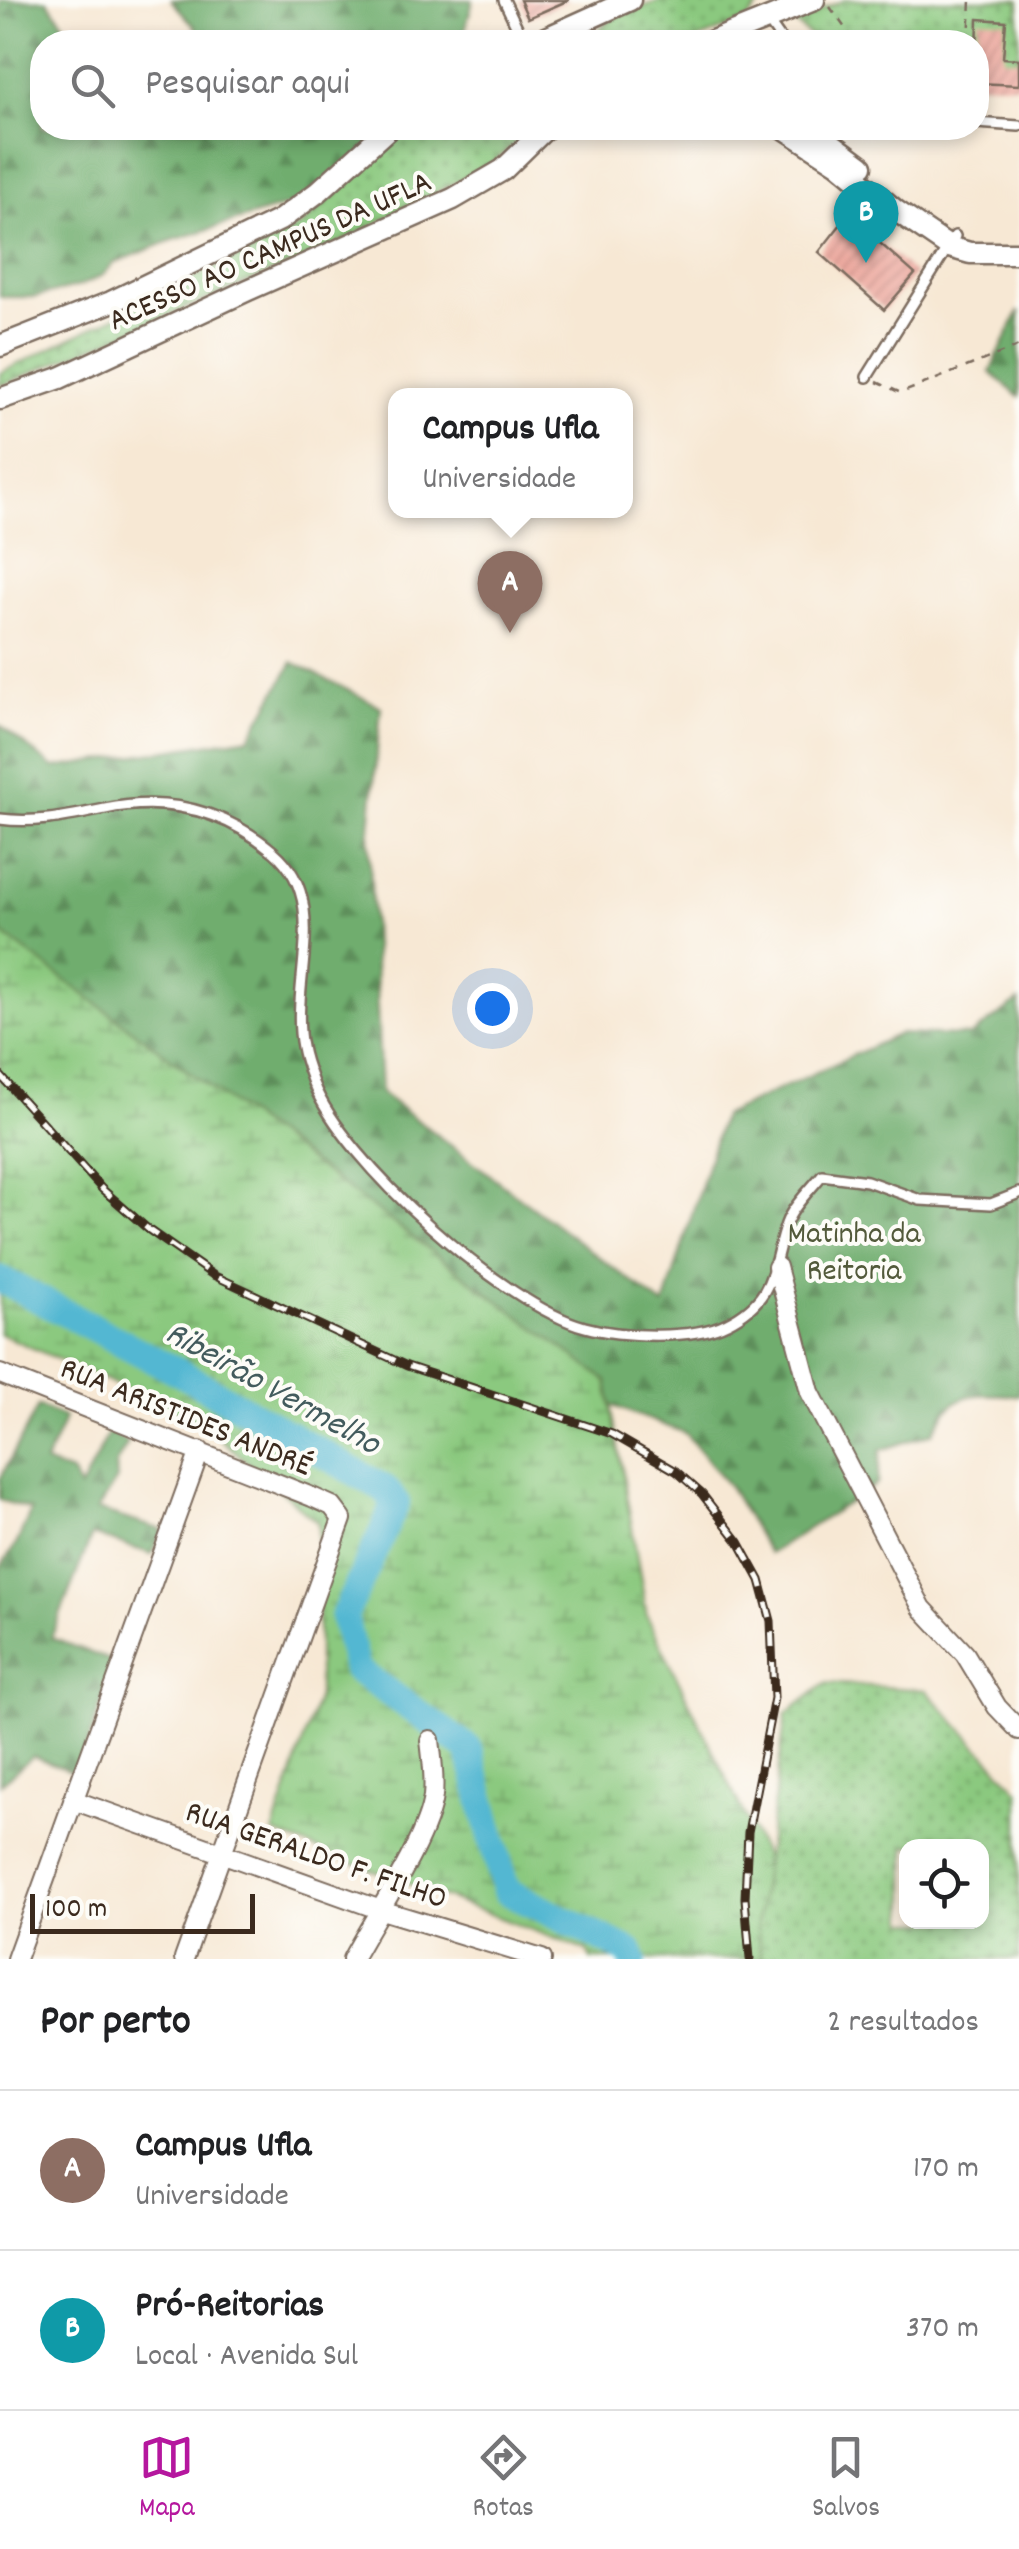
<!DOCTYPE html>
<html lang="pt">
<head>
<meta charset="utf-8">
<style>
  :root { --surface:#fff; --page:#f6f6f6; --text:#202124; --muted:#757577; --line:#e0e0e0; --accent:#b5179e }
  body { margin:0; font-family:Dekko,sans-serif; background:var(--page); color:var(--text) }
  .controls { position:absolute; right:30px; bottom:30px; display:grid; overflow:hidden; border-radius:20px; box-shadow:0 5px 15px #0003 }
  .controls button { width:90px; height:90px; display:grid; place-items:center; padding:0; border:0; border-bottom:2px solid var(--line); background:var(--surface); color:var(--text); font:50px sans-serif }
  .scale { position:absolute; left:30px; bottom:25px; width:225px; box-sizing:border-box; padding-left:10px; border:5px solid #3b2a1e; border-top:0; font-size:28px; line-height:35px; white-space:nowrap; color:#3b2a1e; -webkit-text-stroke:8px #fdfcf7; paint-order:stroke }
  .you { position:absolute; left:492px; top:1008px; width:35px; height:35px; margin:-25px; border:8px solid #fff; border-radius:50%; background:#1a73e8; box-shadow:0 0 0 15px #1a73e833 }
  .badge { display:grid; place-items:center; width:65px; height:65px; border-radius:50%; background:var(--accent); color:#fff; font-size:32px; font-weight:700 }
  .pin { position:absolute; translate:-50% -82px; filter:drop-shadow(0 2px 5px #0008) }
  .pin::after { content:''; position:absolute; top:52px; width:35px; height:30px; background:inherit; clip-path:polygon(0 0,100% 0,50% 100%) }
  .popup { position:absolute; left:388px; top:388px; width:245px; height:130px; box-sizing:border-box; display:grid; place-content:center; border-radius:20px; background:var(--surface); filter:drop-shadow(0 2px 8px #0005); font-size:32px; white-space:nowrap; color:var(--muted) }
  .popup b { font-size:38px; color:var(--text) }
  .popup::after { content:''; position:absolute; left:50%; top:100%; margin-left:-20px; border:20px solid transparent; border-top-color:var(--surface) }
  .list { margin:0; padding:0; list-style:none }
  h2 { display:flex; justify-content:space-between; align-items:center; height:130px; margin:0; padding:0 40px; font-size:42px }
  h2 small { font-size:32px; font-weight:400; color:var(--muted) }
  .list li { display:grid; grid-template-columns:65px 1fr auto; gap:30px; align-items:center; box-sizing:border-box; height:160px; padding:0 40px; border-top:2px solid var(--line) }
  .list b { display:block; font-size:38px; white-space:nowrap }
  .list p { margin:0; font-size:32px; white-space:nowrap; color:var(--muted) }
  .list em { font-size:32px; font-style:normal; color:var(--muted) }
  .icon { flex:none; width:55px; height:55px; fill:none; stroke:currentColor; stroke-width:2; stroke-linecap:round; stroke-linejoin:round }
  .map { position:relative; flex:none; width:1019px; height:1959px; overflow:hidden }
  .search { position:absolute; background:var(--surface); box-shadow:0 5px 15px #0003; left:30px; right:30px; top:30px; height:110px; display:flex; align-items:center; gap:25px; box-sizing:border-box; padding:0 35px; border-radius:40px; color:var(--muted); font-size:38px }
  .sheet { height:450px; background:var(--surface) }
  nav { display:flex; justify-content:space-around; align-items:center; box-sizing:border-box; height:140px; border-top:2px solid var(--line); background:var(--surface); font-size:28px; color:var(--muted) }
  nav a { display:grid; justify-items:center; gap:5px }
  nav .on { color:var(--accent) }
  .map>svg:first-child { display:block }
  .forest { fill:url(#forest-firs); stroke:#566c46; stroke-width:2.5 }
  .wetland { fill:url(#wetland-marsh); stroke:#637a4e; stroke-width:2.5 }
  .park { fill:url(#park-dots); stroke:#637a4e; stroke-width:2.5; fill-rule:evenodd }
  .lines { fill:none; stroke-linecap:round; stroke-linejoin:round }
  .river { stroke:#53b7d2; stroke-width:28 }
  .building { fill:url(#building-hatch) }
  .service-casing { stroke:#7d6c5e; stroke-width:14 }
  .minor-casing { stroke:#7d6c5e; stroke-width:22 }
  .tertiary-casing { stroke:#7d6c5e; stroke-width:25 }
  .path { stroke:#7d6c5e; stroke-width:2.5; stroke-dasharray:8 8; stroke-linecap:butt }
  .service { stroke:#fff; stroke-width:9 }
  .minor { stroke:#fff; stroke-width:18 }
  .tertiary { stroke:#fff; stroke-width:20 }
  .rail-casing { stroke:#3b2a1e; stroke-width:9 }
  .rail { stroke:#fdfcf7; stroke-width:5; stroke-dasharray:15; stroke-linecap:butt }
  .labels { text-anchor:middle; stroke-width:8; stroke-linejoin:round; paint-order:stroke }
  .street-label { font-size:32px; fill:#3b2a1e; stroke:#fdfcf7 }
  .park-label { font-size:32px; fill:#535a3b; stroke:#fdfcf7 }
  .water-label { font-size:35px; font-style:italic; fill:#435b5d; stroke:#fdfcf7 }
</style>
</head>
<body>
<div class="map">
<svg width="1019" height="1959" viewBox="0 0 1019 1959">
  <defs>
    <pattern id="forest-firs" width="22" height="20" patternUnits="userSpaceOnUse" patternTransform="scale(2.5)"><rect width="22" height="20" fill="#70ad6e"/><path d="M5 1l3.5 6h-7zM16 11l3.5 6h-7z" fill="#5d8d5a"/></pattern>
    <pattern id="wetland-marsh" width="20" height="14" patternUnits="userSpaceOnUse" patternTransform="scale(2.5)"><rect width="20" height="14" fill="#8bc97f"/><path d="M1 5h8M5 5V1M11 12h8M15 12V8" fill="none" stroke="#73a367"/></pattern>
    <pattern id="park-dots" width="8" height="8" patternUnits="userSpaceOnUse" patternTransform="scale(2.5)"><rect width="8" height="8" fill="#8bc97f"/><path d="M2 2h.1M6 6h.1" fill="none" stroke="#73a367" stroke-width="1.8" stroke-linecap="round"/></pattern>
    <pattern id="building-hatch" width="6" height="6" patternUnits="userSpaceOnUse" patternTransform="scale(2.5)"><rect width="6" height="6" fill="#edaaa0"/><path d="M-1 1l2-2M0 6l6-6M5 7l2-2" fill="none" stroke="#cc9289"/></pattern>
  </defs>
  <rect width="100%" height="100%" fill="#fdfcf7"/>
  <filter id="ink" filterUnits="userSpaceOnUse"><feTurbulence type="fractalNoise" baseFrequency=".01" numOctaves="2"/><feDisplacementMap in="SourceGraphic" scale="20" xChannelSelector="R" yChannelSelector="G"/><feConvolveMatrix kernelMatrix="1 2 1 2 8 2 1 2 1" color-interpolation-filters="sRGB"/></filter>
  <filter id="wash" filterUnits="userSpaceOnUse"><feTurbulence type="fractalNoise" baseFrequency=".0048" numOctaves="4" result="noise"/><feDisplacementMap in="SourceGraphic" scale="40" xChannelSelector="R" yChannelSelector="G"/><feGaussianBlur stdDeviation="2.25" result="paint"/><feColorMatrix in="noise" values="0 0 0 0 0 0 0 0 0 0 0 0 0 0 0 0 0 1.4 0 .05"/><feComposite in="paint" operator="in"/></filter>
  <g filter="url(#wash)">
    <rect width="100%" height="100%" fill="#f7e8d4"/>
    <path class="forest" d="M0,0H47L78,42H42V128H385L362,162L317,207H283L170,241L114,263L103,275L80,286L35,297H0Z
      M171,0H473L462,42H197L196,28Z
      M1019,311V397L990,372Z
      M293,662L381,707L369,840L381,1093L664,1306L722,1116L899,1034L970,1036L1019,1001V1395C973,1395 956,1387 933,1433L881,1450L877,1484L769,1554L730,1488L685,1433L228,1261L0,1075V725L54,768L250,737Z
      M38,1406L65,1418L45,1463L71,1473L80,1489L109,1432L128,1443L116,1463L117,1479L97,1510L163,1530L152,1554L92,1535L51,1638L115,1662L78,1774L33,1756L0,1784V1568L17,1543L31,1510L0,1500V1479Z"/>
    <path class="wetland" d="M0,932L607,1381L647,1616L815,1959H591L588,1951L273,1833L318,1696V1523L200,1421L0,1334Z"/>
    <path class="park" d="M662,0H762V3L748,19L693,42H592C599,16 639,9 662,0Z
      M845,0H1019V82H977L976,42H817L792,21Z
      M407,128H531L494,162L329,248L0,386V373L300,226Z
      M826,1683L926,1690L1019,1791V1959H761L757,1925L786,1714ZM906,1846H982V1922H906Z"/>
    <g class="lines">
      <path class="river" d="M0,1279L188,1377L385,1489L396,1503L344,1616L356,1670L469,1749L506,1891L630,1952L633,1959"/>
    </g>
    <g id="blocks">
      <path class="building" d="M520,0H569L528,18Z
        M978,19L1006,21L1003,58L1019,59V85L976,83Z
        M848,215L915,274L884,310L819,252Z"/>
    </g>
  </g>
  <g filter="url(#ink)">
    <use href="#blocks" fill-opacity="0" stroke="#7d6c5e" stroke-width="2.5"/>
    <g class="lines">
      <g class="service-casing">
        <path id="service" d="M504,0L524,42
          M768,21L783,42
          M976,123L1019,126
          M867,377L955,236
          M0,819C36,824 70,816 105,809C168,796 224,810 274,852C332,901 289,984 302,1047C304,1059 309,1072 313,1083C343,1161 505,1306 585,1327C621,1337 694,1340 727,1323C777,1298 771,1268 786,1224C792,1207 811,1189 822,1175L867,1181L920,1200L991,1204L1019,1193"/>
      </g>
      <g class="minor-casing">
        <path id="minor" d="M777,1267L810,1392L922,1608L965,1654L997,1707L1019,1730
          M0,1374L312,1497L332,1506L342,1519L184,1959
          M73,1800L378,1909L542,1959
          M16,1959L200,1451
          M352,1959C374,1917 428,1839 433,1796C435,1777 432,1758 430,1740"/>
      </g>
      <g class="tertiary-casing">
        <path id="tertiary" d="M537,42L630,0
          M710,42L814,0
          M784,128L838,163L895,210L949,247L970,253H1019
          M811,128L862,166
          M0,346L111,302L280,220L318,192L389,128
          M0,399L60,378L248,290L453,199L503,170L546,128"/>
      </g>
      <path class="path" d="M830,7L855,42
        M969,42L971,0
        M877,382L901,393L1019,346"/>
      <use href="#service" class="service"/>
      <use href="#minor" class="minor"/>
      <use href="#tertiary" class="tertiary"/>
      <g class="rail-casing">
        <path id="rail" d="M0,1075L102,1189L149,1230L213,1275L407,1366L612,1434L676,1471L702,1494L739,1542L760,1580L771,1621L774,1698L748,1832L745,1898L750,1959"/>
      </g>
      <use href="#rail" class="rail"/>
    </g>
  </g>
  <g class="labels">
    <g class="street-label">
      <text transform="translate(269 249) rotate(-24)" y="11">ACESSO AO CAMPUS DA UFLA</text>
      <text transform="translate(187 1415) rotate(22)" y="11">RUA ARISTIDES ANDRÉ</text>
      <text transform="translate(317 1853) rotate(19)" y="11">RUA GERALDO F. FILHO</text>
    </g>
    <g class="park-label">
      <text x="854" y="1242">Matinha da<tspan x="854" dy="37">Reitoria</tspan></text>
    </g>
    <g class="water-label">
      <text transform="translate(274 1386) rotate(29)" y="12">Ribeirão Vermelho</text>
    </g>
  </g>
</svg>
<div class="controls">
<button><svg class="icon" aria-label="locate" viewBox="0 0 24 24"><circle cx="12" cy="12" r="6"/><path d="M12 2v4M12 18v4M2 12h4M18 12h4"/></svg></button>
</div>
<div class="scale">100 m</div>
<div class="you"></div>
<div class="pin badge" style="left:510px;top:633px;background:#8d6e63">A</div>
<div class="popup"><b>Campus Ufla</b>Universidade</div>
<div class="pin badge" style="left:866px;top:263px;background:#0f9aa8">B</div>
<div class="search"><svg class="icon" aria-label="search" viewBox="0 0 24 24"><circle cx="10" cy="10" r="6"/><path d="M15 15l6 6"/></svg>Pesquisar aqui</div>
</div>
<section class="sheet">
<h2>Por perto<small>2 resultados</small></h2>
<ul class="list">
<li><span class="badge" style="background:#8d6e63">A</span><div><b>Campus Ufla</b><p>Universidade</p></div><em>170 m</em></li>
<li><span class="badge" style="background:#0f9aa8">B</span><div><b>Pró-Reitorias</b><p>Local · Avenida Sul</p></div><em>370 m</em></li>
</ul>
</section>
<nav>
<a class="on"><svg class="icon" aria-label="map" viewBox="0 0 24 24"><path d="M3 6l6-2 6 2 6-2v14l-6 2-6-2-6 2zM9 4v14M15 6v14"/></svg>Mapa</a>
<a><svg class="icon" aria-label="directions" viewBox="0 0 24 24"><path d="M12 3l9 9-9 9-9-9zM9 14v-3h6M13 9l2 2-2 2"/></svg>Rotas</a>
<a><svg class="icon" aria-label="saved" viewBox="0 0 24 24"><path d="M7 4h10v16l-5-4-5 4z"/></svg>Salvos</a>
</nav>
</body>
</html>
